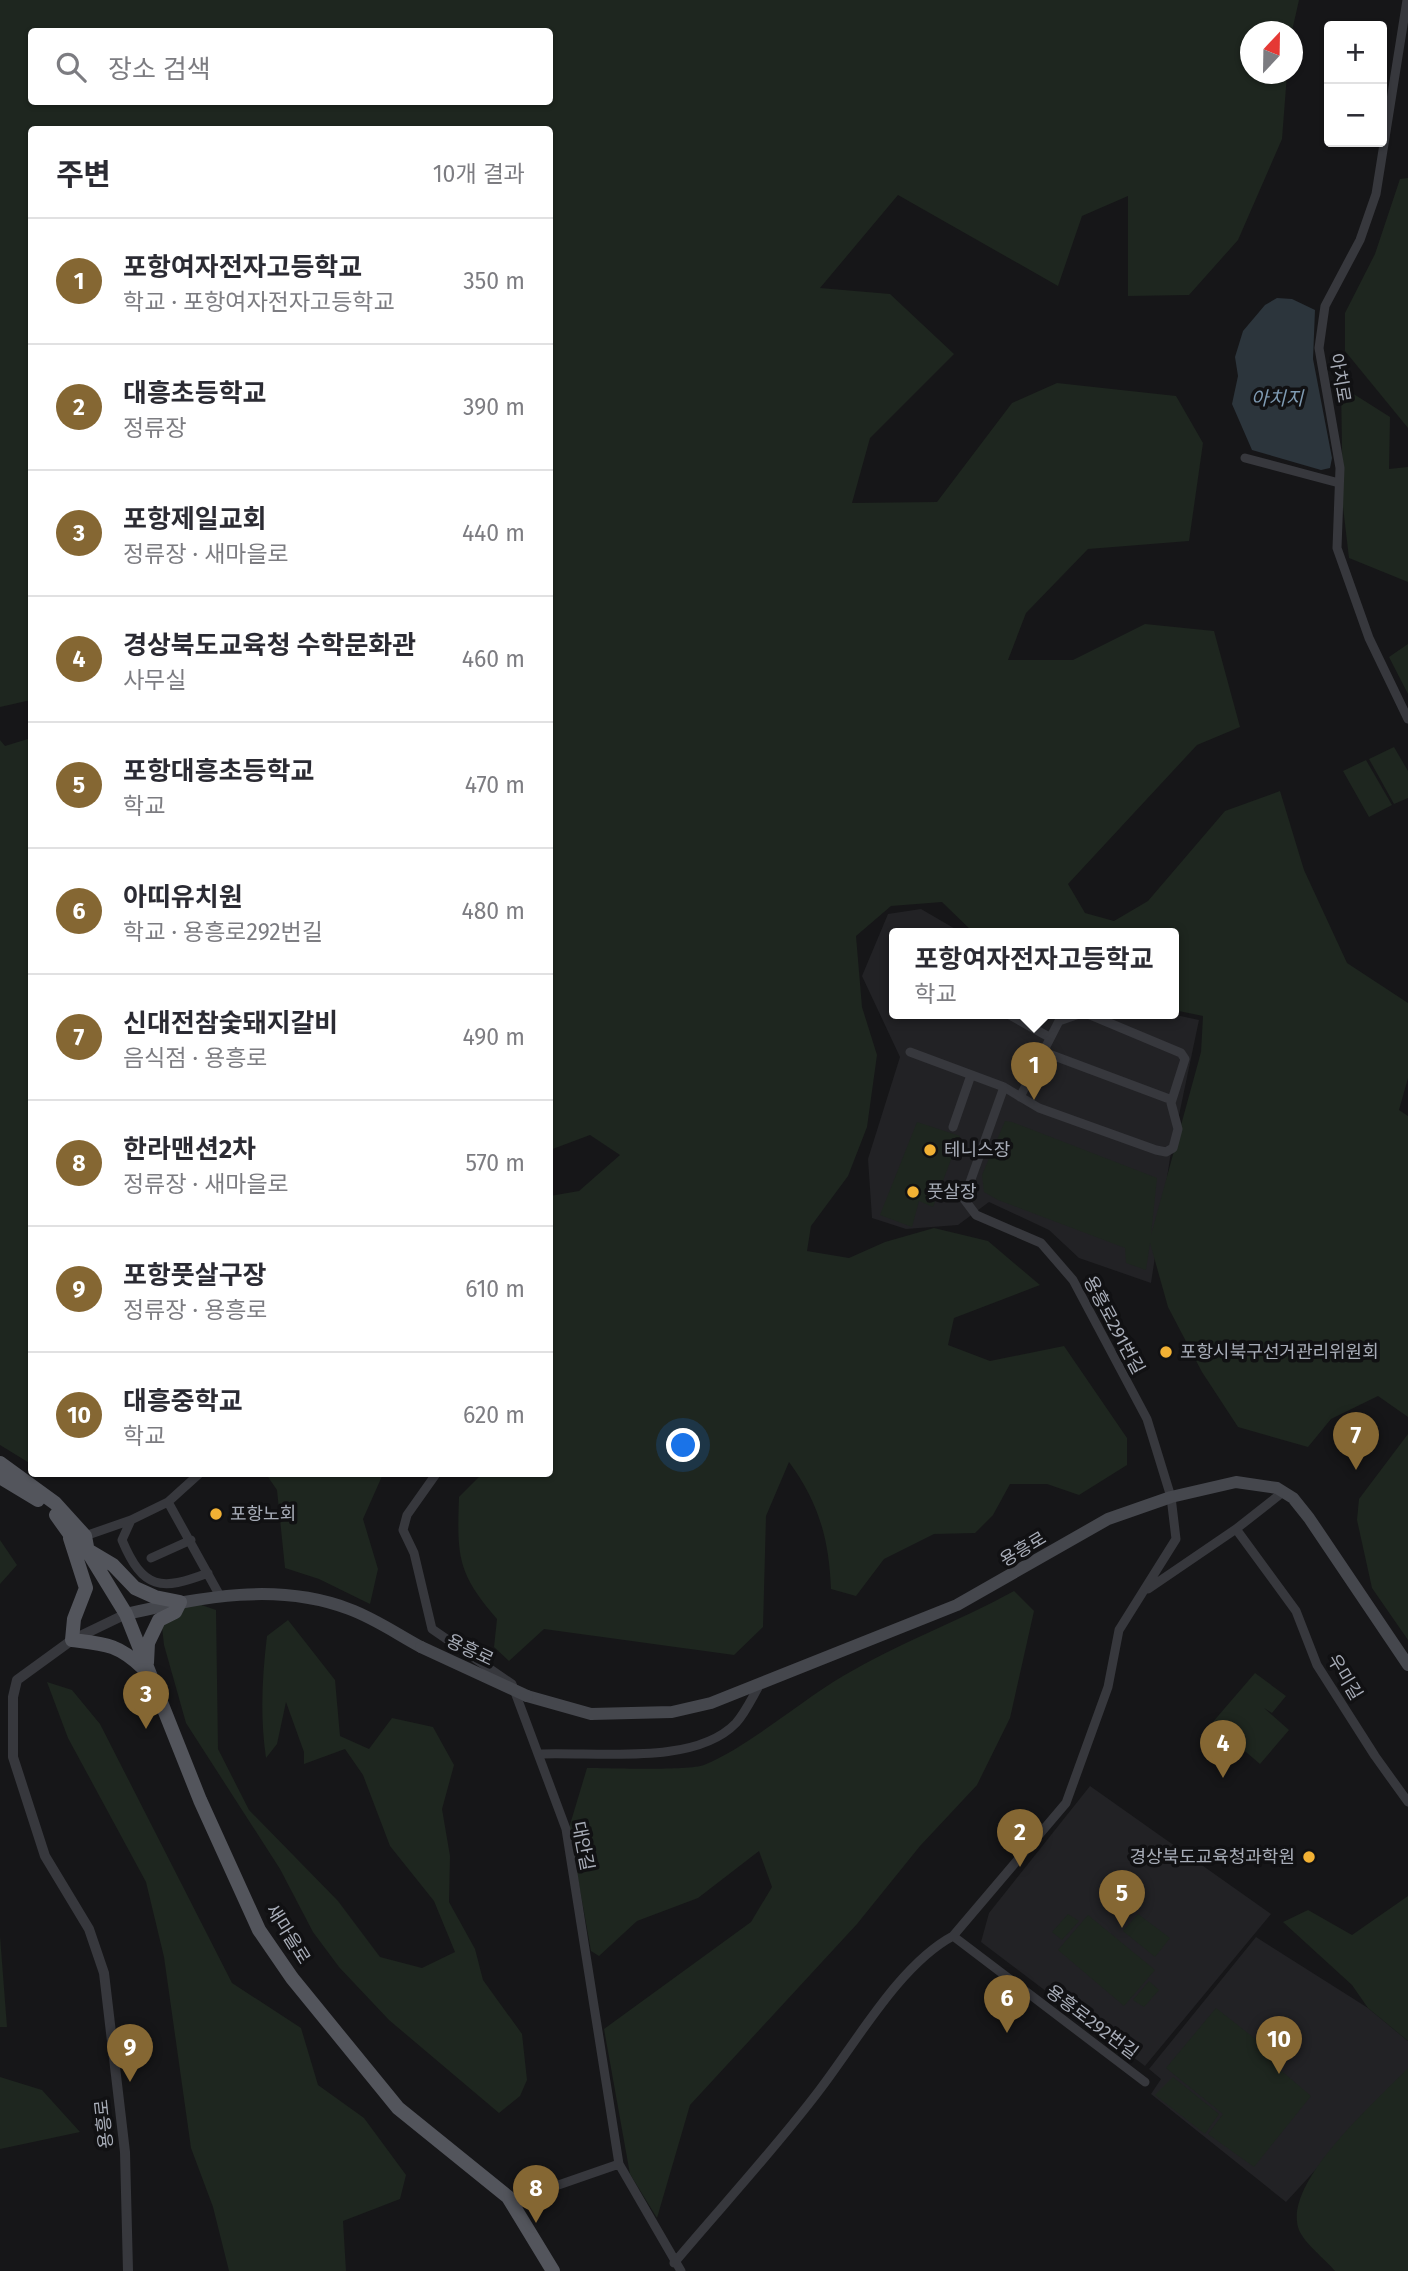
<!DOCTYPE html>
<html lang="ko">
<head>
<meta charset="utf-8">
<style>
  :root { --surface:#fff; --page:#f2f2f3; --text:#2b2b33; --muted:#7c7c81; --line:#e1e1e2; --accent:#856733 }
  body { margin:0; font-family:"Fira Sans","Noto Sans KR",sans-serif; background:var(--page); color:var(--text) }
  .controls { position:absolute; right:21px; top:21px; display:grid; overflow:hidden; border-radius:7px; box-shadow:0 2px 5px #0004 }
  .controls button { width:63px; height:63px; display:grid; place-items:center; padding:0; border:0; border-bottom:2px solid var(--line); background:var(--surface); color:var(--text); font:35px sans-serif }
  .compass { position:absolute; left:1240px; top:21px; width:63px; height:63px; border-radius:50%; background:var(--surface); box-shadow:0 2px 5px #0004; rotate:22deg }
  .you { position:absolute; left:684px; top:1446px; width:24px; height:24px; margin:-18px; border:5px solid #fff; border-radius:50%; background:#1a73e8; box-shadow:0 0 0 10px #1a73e833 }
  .badge { display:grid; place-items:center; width:46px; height:46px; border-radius:50%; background:var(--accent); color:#fff; font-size:23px; font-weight:700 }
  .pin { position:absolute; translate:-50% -58px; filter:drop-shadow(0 2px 4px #0008) }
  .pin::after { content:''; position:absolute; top:37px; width:24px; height:21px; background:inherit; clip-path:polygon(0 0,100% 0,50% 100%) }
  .popup { position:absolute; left:889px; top:928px; width:290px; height:91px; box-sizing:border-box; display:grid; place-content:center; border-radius:7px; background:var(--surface); filter:drop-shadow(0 2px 5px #0005); font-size:23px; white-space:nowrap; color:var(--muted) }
  .popup b { font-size:26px; color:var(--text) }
  .popup::after { content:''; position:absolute; left:50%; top:100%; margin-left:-14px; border:14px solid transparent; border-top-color:var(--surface) }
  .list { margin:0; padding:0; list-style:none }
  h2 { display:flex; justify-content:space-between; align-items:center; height:91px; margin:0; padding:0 28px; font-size:30px }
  h2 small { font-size:23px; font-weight:400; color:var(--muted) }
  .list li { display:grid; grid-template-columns:46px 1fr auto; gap:21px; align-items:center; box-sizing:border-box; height:126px; padding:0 28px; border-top:2px solid var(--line) }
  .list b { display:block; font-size:26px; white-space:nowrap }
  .list p { margin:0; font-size:23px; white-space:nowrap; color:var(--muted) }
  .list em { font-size:23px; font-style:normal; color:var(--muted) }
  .icon { flex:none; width:38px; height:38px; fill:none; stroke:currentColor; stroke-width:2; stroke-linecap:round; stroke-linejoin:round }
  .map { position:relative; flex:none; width:1408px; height:2271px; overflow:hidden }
  .search { position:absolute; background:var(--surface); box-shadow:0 2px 5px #0004; left:28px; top:28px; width:525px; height:77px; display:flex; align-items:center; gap:18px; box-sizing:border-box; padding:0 24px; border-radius:7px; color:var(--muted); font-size:26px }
  .panel { position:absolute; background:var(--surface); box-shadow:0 2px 5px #0004; left:28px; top:126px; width:525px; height:1351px; border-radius:7px }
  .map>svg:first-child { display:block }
  .built { fill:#222225 }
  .green { fill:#1e261f; fill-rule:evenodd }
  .water { fill:#2c353c }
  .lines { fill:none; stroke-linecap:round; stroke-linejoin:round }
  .minor { stroke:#37383d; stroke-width:9 }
  .tertiary { stroke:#37383d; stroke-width:10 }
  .secondary { stroke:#45474d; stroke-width:12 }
  .primary { stroke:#53555c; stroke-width:14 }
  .secondary-bridge { stroke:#45474d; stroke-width:12 }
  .poi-dot { fill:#f2b134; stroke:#111113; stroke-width:2.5 }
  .labels { text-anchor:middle; stroke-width:7; stroke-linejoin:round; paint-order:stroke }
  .street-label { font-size:18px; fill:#a8adb8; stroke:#111113 }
  .poi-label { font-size:18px; fill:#a8adb8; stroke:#111113; text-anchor:start }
  .water-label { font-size:19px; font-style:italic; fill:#7f9bb3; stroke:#111113 }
</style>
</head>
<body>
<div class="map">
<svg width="1408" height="2271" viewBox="0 0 1408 2271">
  <rect width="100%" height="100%" fill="#161618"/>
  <path class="built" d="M921,909L964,934H894V1014H1171L1199,1020L1170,1158L1151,1283L1079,1258L1049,1230L989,1202L958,1225L906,1229L872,1218L868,1159L900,1057L862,976L888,914Z
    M1090,1786L1271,1914L1145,2066L981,1942L989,1913Z
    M1256,1937L1368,2008L1408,2041V2069L1286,2202L1151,2094L1161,2079L1149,2069Z"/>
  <path class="green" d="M0,0H1299L1292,31L1250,32V74H1287L1282,139L1238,240L1189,295L1128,296V196L1082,216L1058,286L898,195L820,288L890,294L954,354L870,438L852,503L937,502L1012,403L1057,383L1176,396L1203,443L1189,541L1088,549L1026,613L1008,660H1073L1145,624L1214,631L1240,727L1197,745L1068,884L1085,913L1114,921L1148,901L1225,811L1280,791L1304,870L1347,963L1408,1003V1078L1399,1110L1408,1116V1417L1378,1396L1331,1419L1308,1447L1238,1427L1202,1372L1168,1307L1150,1243L1146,1270L1126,1263L1125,1248L998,1200L984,1192L982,1175L1005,1121L1012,1122L1157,1178L1151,1235L1201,1052L1203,1016L1174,1010V934H975L942,902L891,906L856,936L862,1007L877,1055L867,1127L848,1176L811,1226L807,1251L849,1258L885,1242L934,1228L988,1241L1040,1285L954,1318L948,1345L990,1361L1064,1346L1127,1438V1465L1079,1495L1047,1484H1010L993,1515L975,1533L934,1534L884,1559L856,1596L831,1589C829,1539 819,1503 789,1462L766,1516L763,1627L734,1655L544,1629L509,1661L494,1647L497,1619C457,1573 457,1556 459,1497L482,1474H550V1196L579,1191L620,1155L590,1135L550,1150V130H32L31,700L0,707ZM32,32H550V102H32Z
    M1408,178V428L1345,351V313L1375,254L1400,179Z
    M1341,386L1390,417L1389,469L1408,467V582L1349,558L1343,507Z
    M1408,644V694L1389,657Z
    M31,738H32L31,1464L0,1445V740L5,746Z
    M1394,747L1408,771V798L1394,804L1369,759Z
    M1366,760L1392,805L1369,817L1343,771Z
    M917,1122L960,1136L933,1207L919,1201L912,1227L880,1215Z
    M1408,1434V1640L1372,1588L1357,1520L1359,1499Z
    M266,1474H383L363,1519L378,1569L370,1604L319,1579L285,1568L277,1490Z
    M0,1540L17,1565L0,1584Z
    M1014,1591L1034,1611L1010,1718L977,1785L920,1846L857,1924L690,2105L657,2218L630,2174L604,2029L751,1922L772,1887L759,1851L698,1898L637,1921L599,1956L591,1951L569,1828L587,1768C609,1768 688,1771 704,1765C751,1745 799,1702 843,1676C898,1643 958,1622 1014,1591Z
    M187,1600L216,1610L218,1749L249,1810L338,1901L380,1957L422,1968L455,1952L434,1901L390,1846L363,1775L345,1749L304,1764V1752L286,1702L277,1744L266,1758C260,1716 262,1678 267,1636L288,1620L335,1680L340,1736L369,1749L392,1718L433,1727L454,1765L442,1809L450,1856L449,1902L475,1949L483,1980L522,2034L527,2080L520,2096L499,2113L389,2020L339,1967L313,1932L280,1869L186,1723L164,1645L160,1608Z
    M1255,1673L1286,1696L1272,1713L1264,1708L1289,1730L1260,1764L1212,1723Z
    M47,1682L72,1690L100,1724L232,1983L301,2028L318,2085L364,2118L406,2175L400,2199L343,2221L346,2271H229L213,2207L191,2148L164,1957L146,1882L68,1738Z
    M1408,1896V2041L1368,2008L1352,1985L1283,1922L1308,1910L1352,1935Z
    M1068,1914L1079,1921L1062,1940L1052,1932Z
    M1138,1914L1170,1938L1155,1957L1123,1931Z
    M1088,1915L1155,1970L1124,2006L1058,1950Z
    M0,1936L7,2027H0Z
    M1149,1981L1159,1990L1144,2007L1133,2000Z
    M1216,2008L1282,2060L1278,2068L1311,2096L1254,2167L1208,2134L1223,2114L1166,2068Z
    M1408,2068V2271H1335C1325,2259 1305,2244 1299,2230C1281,2183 1378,2100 1408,2068Z
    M0,2077L42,2090L80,2132L0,2149Z
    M1173,2077L1219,2114L1205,2134L1155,2095Z"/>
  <path class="water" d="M1277,298L1292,299L1315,310L1313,359L1332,458L1330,468L1321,470L1252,450L1232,404L1238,376L1235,357L1243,331L1265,305Z"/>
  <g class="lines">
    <path class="minor" d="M1407,0L1376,194L1360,240L1325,306L1319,348L1340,468L1337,548L1369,638L1408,719
      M1245,458L1339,483
      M1008,1014L1049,1037
      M1041,1051L1172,1100
      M910,1052L1004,1087L1039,1108L1156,1150L1166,1152L1173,1148L1178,1129L1171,1103L1185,1059L1181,1053L1088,1014
      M1020,1097L1059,1021L1079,1014
      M953,1127L971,1075
      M436,1474L407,1515L403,1530L414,1553L432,1629L512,1684L566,1829L619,2164L681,2271
      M168,1502L199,1474
      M1236,1529L1296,1611L1317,1665L1375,1756L1408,1802
      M85,1536L131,1520
      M151,1558L191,1540
      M208,1573C161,1591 143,1590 122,1540L131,1520L168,1502L220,1596
      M1148,1589L1236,1529L1283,1492
      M538,1754C594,1751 694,1767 736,1723C745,1713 752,1698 759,1686
      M953,1936L1145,2082
      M515,2206L544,2190L619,2164
      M674,2263C722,2206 773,2151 818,2092C856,2043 899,1965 953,1936L1066,1803L1108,1687L1119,1630L1176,1539L1171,1497L1147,1419L1073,1280L1041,1243L976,1215L964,1199L1004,1087"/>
    <path class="tertiary" d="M126,1614L72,1640L17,1680L13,1697V1757L45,1856L89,1929L104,1973L125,2152L128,2271"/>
    <path class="secondary" d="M126,1614C200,1598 275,1581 349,1609C374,1618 397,1634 421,1647
      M527,1696L591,1714L672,1712L711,1703L957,1605L1108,1519L1171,1497L1236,1482L1277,1488L1293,1498L1309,1518L1408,1665"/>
    <path class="primary" d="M0,1463L55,1503L85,1536L88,1552L126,1614L200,1800L259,1930L292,1978L398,2108L508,2197L553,2271
      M0,1477L38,1500
      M56,1515L76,1543L113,1565L135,1588L155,1597L180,1602L175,1612L159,1620L148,1643L147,1663
      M70,1538L86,1588L74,1619L72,1640C105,1644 118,1644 143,1668"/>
    <path class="secondary-bridge" d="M421,1647L527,1696"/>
  </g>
  <g class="poi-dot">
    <circle cx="930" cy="1150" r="7"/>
    <circle cx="913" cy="1192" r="7"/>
    <circle cx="1166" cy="1352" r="7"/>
    <circle cx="216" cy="1514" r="7"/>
    <circle cx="1309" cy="1857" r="7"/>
  </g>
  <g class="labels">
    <g class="street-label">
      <text transform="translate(1340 378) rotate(80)" y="6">아치로</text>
      <text transform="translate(1114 1325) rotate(62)" y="6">용흥로291번길</text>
      <text transform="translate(1023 1549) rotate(-31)" y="6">용흥로</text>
      <text transform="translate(470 1650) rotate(25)" y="6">용흥로</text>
      <text transform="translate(1345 1677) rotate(59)" y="6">우미길</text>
      <text transform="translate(583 1846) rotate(79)" y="6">대안길</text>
      <text transform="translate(288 1934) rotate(58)" y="6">새마을로</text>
      <text transform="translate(1092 2022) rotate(37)" y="6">용흥로292번길</text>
      <text transform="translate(104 2124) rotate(-96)" y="6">용흥로</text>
    </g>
    <g class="poi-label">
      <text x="944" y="1156">테니스장</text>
      <text x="927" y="1198">풋살장</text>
      <text x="1180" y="1358">포항시북구선거관리위원회</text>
      <text x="230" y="1520">포항노회</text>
      <text x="1295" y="1863" text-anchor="end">경상북도교육청과학원</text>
    </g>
    <g class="water-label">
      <text x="1277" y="405">아치지</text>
    </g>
  </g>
</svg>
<div class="controls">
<button>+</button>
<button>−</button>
</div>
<svg class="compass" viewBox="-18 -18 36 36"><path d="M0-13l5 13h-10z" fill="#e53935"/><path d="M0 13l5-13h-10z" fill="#7c7c81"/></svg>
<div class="you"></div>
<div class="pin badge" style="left:1034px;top:1100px">1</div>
<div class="popup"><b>포항여자전자고등학교</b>학교</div>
<div class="pin badge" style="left:1020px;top:1867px">2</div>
<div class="pin badge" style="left:146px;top:1729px">3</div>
<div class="pin badge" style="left:1223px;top:1778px">4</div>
<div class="pin badge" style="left:1122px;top:1928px">5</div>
<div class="pin badge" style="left:1007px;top:2033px">6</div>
<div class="pin badge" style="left:1356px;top:1470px">7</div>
<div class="pin badge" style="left:536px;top:2223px">8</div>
<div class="pin badge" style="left:130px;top:2082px">9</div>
<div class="pin badge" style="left:1279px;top:2074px">10</div>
<div class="search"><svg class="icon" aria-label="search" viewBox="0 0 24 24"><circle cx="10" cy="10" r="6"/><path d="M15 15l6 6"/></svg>장소 검색</div>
<section class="panel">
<h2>주변<small>10개 결과</small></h2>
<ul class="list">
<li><span class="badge">1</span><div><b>포항여자전자고등학교</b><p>학교 · 포항여자전자고등학교</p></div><em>350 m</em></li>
<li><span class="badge">2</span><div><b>대흥초등학교</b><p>정류장</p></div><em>390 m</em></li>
<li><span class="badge">3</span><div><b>포항제일교회</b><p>정류장 · 새마을로</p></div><em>440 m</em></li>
<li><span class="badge">4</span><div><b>경상북도교육청 수학문화관</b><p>사무실</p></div><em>460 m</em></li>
<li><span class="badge">5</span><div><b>포항대흥초등학교</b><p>학교</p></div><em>470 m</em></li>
<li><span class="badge">6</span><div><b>아띠유치원</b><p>학교 · 용흥로292번길</p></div><em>480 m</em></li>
<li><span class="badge">7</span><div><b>신대전참숯돼지갈비</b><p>음식점 · 용흥로</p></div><em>490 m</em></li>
<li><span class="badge">8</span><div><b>한라맨션2차</b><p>정류장 · 새마을로</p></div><em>570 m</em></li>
<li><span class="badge">9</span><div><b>포항풋살구장</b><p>정류장 · 용흥로</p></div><em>610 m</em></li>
<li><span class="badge">10</span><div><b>대흥중학교</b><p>학교</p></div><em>620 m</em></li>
</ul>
</section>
</div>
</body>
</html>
